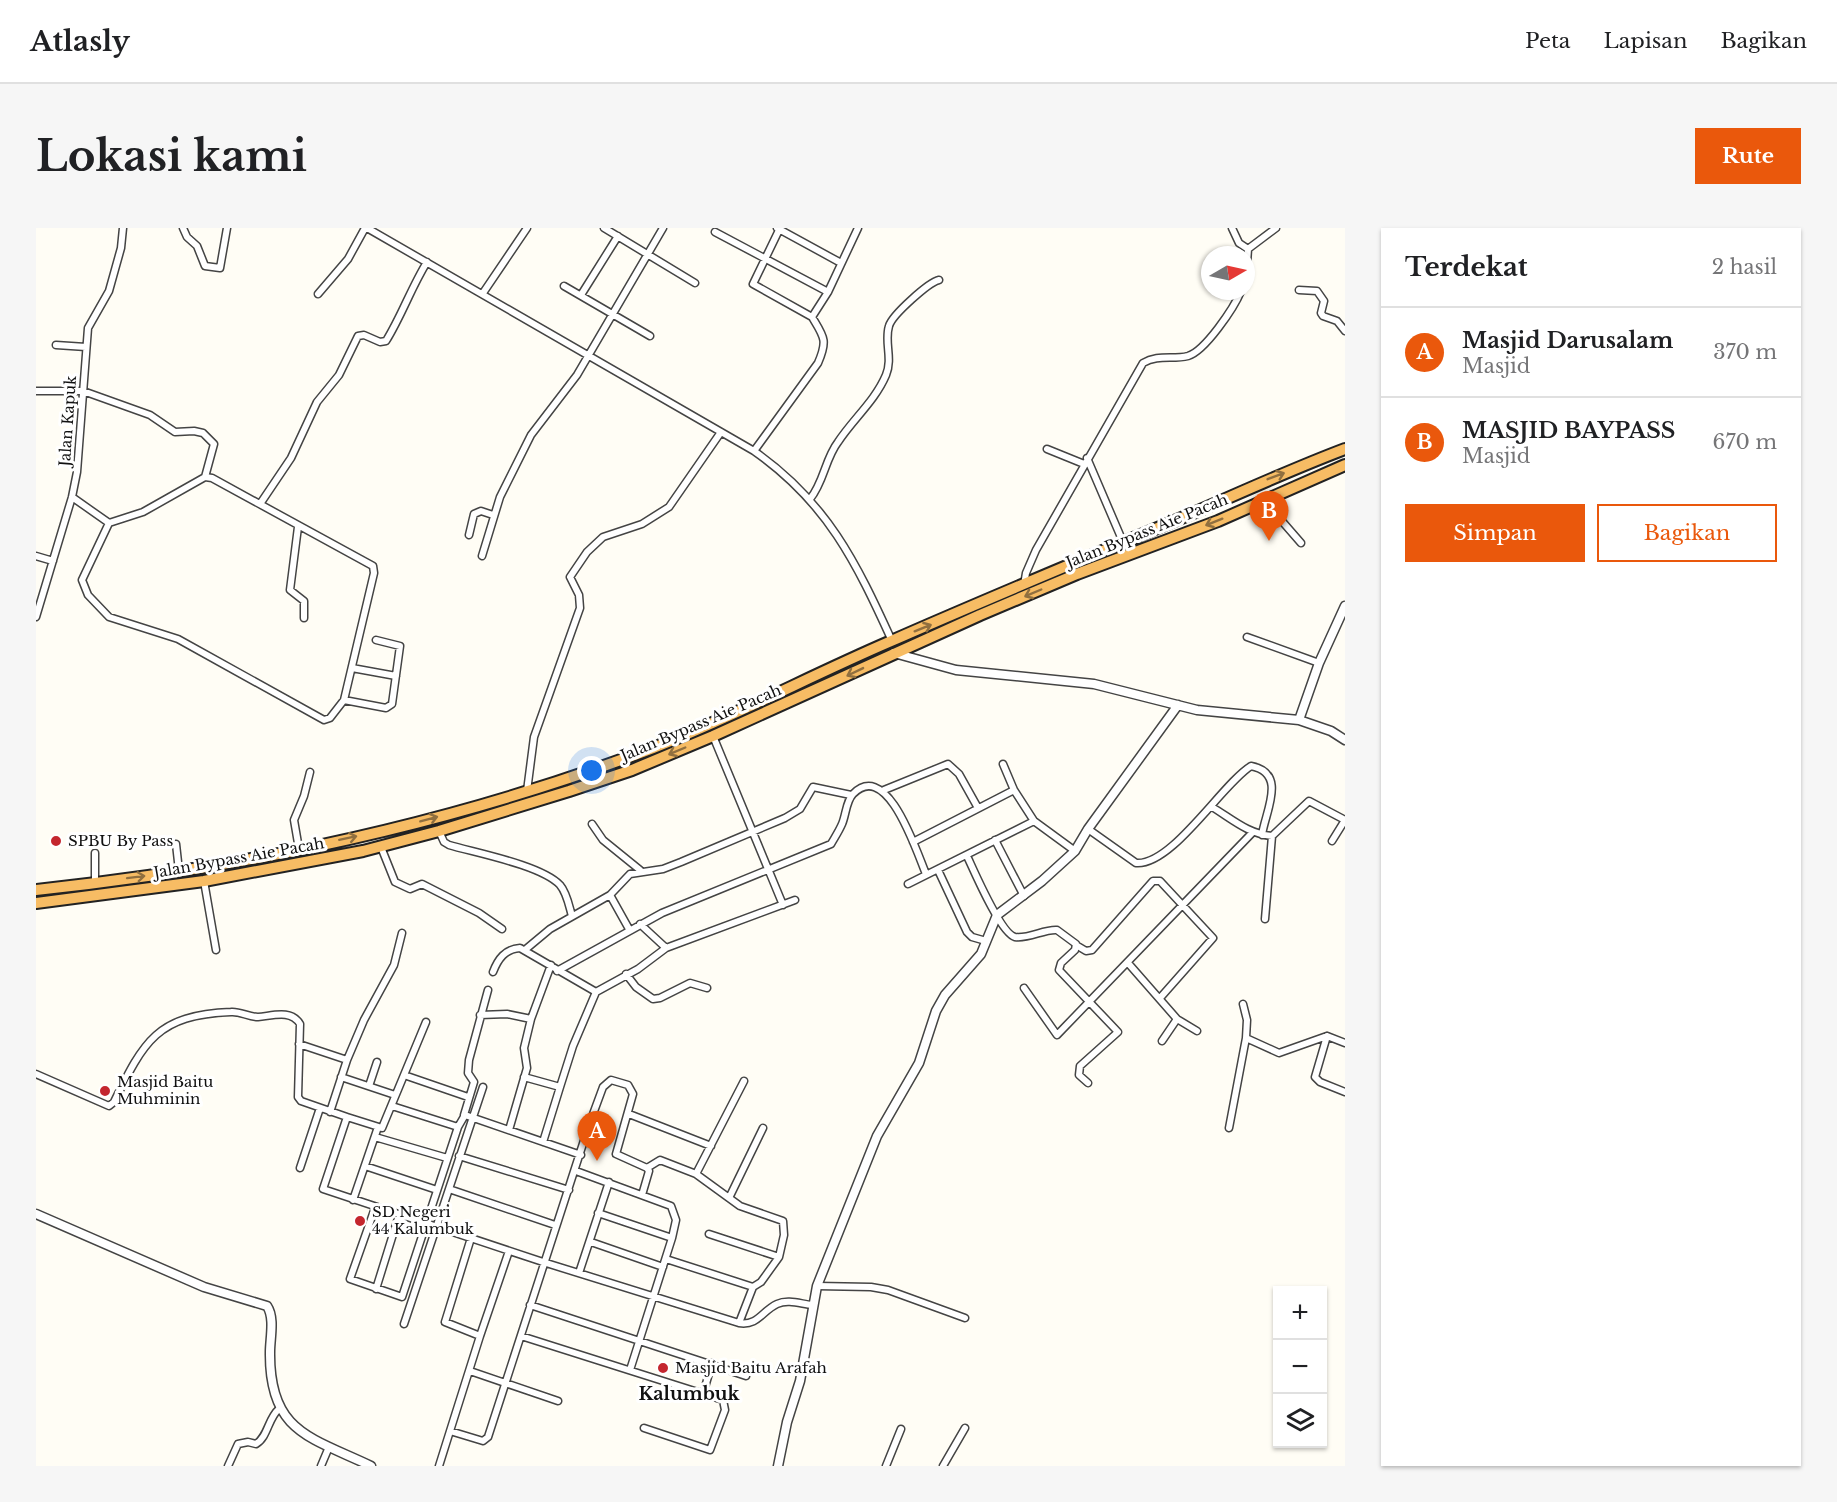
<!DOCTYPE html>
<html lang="id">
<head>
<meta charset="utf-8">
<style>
  :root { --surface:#fff; --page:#f6f6f6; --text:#202124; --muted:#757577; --line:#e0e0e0; --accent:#ea580c }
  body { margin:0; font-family:"Libre Baskerville",serif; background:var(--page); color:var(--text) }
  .controls { position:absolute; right:18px; bottom:18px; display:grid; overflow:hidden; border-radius:0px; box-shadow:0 2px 4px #0004 }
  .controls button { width:54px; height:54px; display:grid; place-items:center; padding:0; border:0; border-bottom:2px solid var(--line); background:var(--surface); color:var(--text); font:30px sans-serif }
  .compass { position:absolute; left:1165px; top:18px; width:54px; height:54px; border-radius:50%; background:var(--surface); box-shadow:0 2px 4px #0004; rotate:81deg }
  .you { position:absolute; left:556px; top:543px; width:21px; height:21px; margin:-15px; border:4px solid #fff; border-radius:50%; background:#1a73e8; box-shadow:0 0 0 9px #1a73e833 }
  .badge { display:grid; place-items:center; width:39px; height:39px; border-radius:50%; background:var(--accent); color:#fff; font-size:20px; font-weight:700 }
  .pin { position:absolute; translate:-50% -50px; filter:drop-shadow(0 2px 3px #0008) }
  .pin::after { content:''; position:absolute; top:32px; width:21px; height:18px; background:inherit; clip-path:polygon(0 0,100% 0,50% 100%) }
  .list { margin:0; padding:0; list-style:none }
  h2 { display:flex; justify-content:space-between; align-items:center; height:78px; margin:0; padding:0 24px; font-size:26px }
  h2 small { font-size:20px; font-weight:400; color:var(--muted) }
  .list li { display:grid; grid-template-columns:39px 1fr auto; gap:18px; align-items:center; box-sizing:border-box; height:90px; padding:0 24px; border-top:2px solid var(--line) }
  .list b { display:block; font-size:22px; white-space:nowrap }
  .list p { margin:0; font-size:20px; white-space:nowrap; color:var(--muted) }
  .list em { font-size:20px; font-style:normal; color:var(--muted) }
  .actions { display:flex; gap:12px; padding:18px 24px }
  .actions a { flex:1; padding:14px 0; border:2px solid var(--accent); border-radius:0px; text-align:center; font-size:21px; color:var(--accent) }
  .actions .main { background:var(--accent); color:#fff }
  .icon { flex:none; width:33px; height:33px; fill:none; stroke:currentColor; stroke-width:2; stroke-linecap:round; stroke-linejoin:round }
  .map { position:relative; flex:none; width:1309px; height:1238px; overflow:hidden; border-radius:0px }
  header { display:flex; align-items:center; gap:36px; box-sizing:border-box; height:84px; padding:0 30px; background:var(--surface); border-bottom:2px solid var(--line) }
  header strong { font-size:28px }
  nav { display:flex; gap:33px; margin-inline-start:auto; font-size:21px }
  .intro { display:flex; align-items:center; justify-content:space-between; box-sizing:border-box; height:144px; padding:0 36px }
  h1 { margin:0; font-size:42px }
  .button { padding:15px 27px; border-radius:0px; background:var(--accent); color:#fff; font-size:21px; font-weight:700 }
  main { display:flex; gap:36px; padding:0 36px }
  aside { flex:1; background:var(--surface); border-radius:0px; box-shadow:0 2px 4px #0004 }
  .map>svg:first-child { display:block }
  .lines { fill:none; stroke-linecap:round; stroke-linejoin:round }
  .minor-casing { stroke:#444; stroke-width:9 }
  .tertiary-casing { stroke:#444; stroke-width:11 }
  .trunk-casing { stroke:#222; stroke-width:14 }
  .minor { stroke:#fff; stroke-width:6 }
  .tertiary { stroke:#fff; stroke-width:8 }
  .trunk { stroke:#f7bc64; stroke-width:10 }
  .oneway { stroke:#906f3f }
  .poi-dot { fill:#c4262e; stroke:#fff; stroke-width:2 }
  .labels { text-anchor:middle; stroke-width:6; stroke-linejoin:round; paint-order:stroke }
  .street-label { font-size:15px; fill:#111; stroke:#fff }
  .poi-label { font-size:15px; fill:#111; stroke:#fff; text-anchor:start }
  .quarter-label { font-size:18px; font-weight:bold; fill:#111; stroke:#fff }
</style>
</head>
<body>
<header>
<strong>Atlasly</strong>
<nav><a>Peta</a><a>Lapisan</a><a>Bagikan</a></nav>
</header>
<div class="intro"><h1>Lokasi kami</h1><a class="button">Rute</a></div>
<main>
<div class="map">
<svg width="1309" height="1238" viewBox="0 0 1309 1238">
  <rect width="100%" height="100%" fill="#fffdf5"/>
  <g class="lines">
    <g class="minor-casing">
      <path id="minor" d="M147,0L151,9L161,18L169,38L184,40L191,0
        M331,0L718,223C791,274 820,334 856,413
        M568,0L659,55
        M741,0L805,35
        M744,0L717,56L776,89
        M1196,0L1203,15L1212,21
        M679,4L792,64
        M1210,50L1212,21L1240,0
        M528,58L614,108
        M1263,62L1281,63L1288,73L1285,85L1287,88L1301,93L1309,103
        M447,65L491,0
        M282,66L312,31L329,0
        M545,67L582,8
        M20,117L50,119
        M0,163H47L114,187L139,204L158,203L167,205L178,216L169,249L176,250L337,338L338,345L308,472L294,490L288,492L142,411L73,389L52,367L46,352L73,295L107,284L169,249
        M1011,221L1048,236
        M718,223L782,135C792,112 788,109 776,89L792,64L822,0
        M1051,230L1087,314
        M36,269L73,295
        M774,271C788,254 789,231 802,214C817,191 839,173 850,147C857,130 848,114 853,98C856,87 893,54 903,52
        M1230,271L1235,286L1245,292L1265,315
        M224,276L255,230L281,174L303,147L322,108L328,107L344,114L350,113C366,87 375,60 391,34
        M262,299L254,362L268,373V390
        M433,307L438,286L445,283L457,287
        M0,328L17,333
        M446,328L464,269L495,207L541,147L627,0
        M988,357L990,345L1000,322L1107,135C1122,126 1137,132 1152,128C1169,123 1198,80 1205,63
        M0,389L36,269L41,244L52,100L73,63L85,20L87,0
        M1211,409L1283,435
        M316,440L360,448
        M308,472L350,480L356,476L364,418L340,412
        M677,508L747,677
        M967,536L978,562
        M848,562L912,536L923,546L942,580
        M491,563L498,509L544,380L543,367L534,349L551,324L567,309L606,296L633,279L685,204
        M1176,579C1196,591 1212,606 1236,608L1273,573L1309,592
        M556,596L567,612L604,642
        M1052,601L1100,635C1136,638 1186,556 1215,538C1252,545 1229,584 1226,607
        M403,603L408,614L413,617C440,625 505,637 524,657C531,665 533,678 536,688
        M959,612L988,668
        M1296,613L1309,592
        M877,614L978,562L998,593L1039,623
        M140,616L143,643
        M345,619L359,654L374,661L386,656L443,685L466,701
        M263,621L258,592L268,568L274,544
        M59,625V654
        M931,628C938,643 965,706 979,709C993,711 1008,701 1021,702L1040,716L1039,722L1025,735L1023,742L1082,804L1044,838L1043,847L1052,855
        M902,642L931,704L936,709L950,713
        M168,653L180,722
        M872,656L998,593
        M574,667L593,701
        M1229,691L1236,608
        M604,696L630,720
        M1040,717L1050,723L1056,722L1117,653H1124L1177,710L1124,770
        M490,721L514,701L574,667L594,646L627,641L645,634L749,590L764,581L777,559L815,567
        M1092,735L1141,791L1161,803
        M521,743L626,685L795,616C799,609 803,603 806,596C810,587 810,573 817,566C851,531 880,622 890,646
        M457,744C462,731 469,721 484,720L560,764L537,818L524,859
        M590,746L600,759L617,771L624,770L654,755L671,760
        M988,760L1021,807L1216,605
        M560,764L602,741L630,720L759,672
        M1207,776L1211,792L1210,810
        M444,787L471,786L495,791
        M1291,808L1279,849L1284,854L1309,864
        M1126,813L1141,791
        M263,816L311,832
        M0,846L73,878L78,874C108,813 121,787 195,784C204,783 212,789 222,789C236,788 255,781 264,796L262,869L265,873L311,889L287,961L507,1034L703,1095C722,1098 726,1083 741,1076C752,1071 765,1076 776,1077
        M368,847L390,794
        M305,849L359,867
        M488,849L524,859L507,914
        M333,858L341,834
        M356,878L422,899L429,887L545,927
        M294,884L311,832L328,792L358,737L366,705
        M593,886L675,918
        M428,887L438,854L432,845L433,832L452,762
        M311,889L346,900L368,847L432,869
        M1193,900L1210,810L1243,825L1291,808L1309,815
        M473,902L491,840L488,820L495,791L515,737
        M339,909L411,930
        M423,928L533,962
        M329,938L401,962
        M264,940L284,880
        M611,940L624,932L660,946L704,978L747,993L748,1007L743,1029L725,1054L717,1059L703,1095
        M540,943L635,978L640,992L636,1010
        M660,946L708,853
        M413,961L519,997
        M694,968L727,900
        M317,972L342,899
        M339,980L314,1051L366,1069L422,899
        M562,985L636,1010L594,1142
        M673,1006L743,1029
        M435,1010L409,1094L444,1108L473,1023
        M555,1014L627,1039
        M630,1031L717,1059
        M543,1045L573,954
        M781,1058L835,1059L852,1062L929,1090
        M340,1061L363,987
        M494,1077L710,1148
        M368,1096L447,859
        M485,1108L687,1172L689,1182L674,1222L608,1200
        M434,1143L522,1173
        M667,1166L676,1135
        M414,1203L444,1108
        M192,1238L202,1216L212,1214L220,1216C232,1209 232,1190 243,1181
        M285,1238L293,1219
        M403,1238L414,1203L447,1213L452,1209L553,897L567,859L575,852L592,857L597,866L580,926L611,940L613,943L606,967
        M850,1238L865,1201
        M907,1238L929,1200"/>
    </g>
    <g class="tertiary-casing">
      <path id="tertiary" d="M858,425L920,442L1058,456L1161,482L1263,492L1295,503L1309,512
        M1263,492L1283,435L1309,378
        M0,986L168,1059L231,1078C239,1090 234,1110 234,1124C233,1204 274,1209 335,1238
        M742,1238L751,1194L764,1153L781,1058L841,908L883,835L900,783L909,767L945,726L961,687L1006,653L1039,623L1052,601L1142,477"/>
    </g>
    <g class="trunk-casing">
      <path id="trunk" d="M0,662C210,640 420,595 617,520C697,489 774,448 853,414C953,370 1054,328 1155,286C1206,264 1256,241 1309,221
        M0,675L168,653L327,623L403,603L533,563L596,542L677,508L944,387L1041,346L1182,293L1309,237"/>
    </g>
    <use href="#minor" class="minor"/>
    <use href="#tertiary" class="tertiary"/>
    <use href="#trunk" class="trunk"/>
  </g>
  <defs><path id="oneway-shaft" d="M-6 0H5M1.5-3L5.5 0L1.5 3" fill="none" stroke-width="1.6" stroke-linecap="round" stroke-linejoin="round" transform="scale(1.5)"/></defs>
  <g class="oneway">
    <use href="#oneway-shaft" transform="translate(1240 248) rotate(-21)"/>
    <use href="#oneway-shaft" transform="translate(1178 294) rotate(158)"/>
    <use href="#oneway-shaft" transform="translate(997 365) rotate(157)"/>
    <use href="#oneway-shaft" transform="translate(887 400) rotate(-22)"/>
    <use href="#oneway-shaft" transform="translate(819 444) rotate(154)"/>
    <use href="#oneway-shaft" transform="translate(641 523) rotate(157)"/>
    <use href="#oneway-shaft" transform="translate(393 591) rotate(-15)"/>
    <use href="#oneway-shaft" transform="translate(312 610) rotate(-12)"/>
    <use href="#oneway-shaft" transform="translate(100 649) rotate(-7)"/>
  </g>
  <g class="poi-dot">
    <circle cx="20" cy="613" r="6"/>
    <circle cx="69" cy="863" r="6"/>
    <circle cx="324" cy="993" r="6"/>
    <circle cx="627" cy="1140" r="6"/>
  </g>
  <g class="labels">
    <g class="street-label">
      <text transform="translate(32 193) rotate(-86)" y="5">Jalan Kapuk</text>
      <text transform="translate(1111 303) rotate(-22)" y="5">Jalan Bypass Aie Pacah</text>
      <text transform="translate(665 495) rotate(-23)" y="5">Jalan Bypass Aie Pacah</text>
      <text transform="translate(203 630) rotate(-10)" y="5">Jalan Bypass Aie Pacah</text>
    </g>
    <g class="poi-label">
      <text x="32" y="618">SPBU By Pass</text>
      <text x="81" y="859">Masjid Baitu<tspan x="81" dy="17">Muhminin</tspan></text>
      <text x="336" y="989">SD Negeri<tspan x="336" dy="17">44 Kalumbuk</tspan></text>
      <text x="639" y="1145">Masjid Baitu Arafah</text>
    </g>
    <g class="quarter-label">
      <text x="653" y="1172">Kalumbuk</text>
    </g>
  </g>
</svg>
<div class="controls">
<button>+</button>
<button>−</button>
<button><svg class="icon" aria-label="layers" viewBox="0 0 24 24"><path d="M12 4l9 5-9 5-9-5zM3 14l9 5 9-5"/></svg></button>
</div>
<svg class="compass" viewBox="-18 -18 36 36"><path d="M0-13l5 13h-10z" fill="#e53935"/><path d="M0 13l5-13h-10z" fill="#757577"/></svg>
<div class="you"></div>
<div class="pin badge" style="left:561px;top:933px">A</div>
<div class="pin badge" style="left:1233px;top:313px">B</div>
</div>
<aside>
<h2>Terdekat<small>2 hasil</small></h2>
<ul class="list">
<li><span class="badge">A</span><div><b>Masjid Darusalam</b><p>Masjid</p></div><em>370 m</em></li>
<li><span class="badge">B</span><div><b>MASJID BAYPASS</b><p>Masjid</p></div><em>670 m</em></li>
</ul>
<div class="actions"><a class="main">Simpan</a><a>Bagikan</a></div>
</aside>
</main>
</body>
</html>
